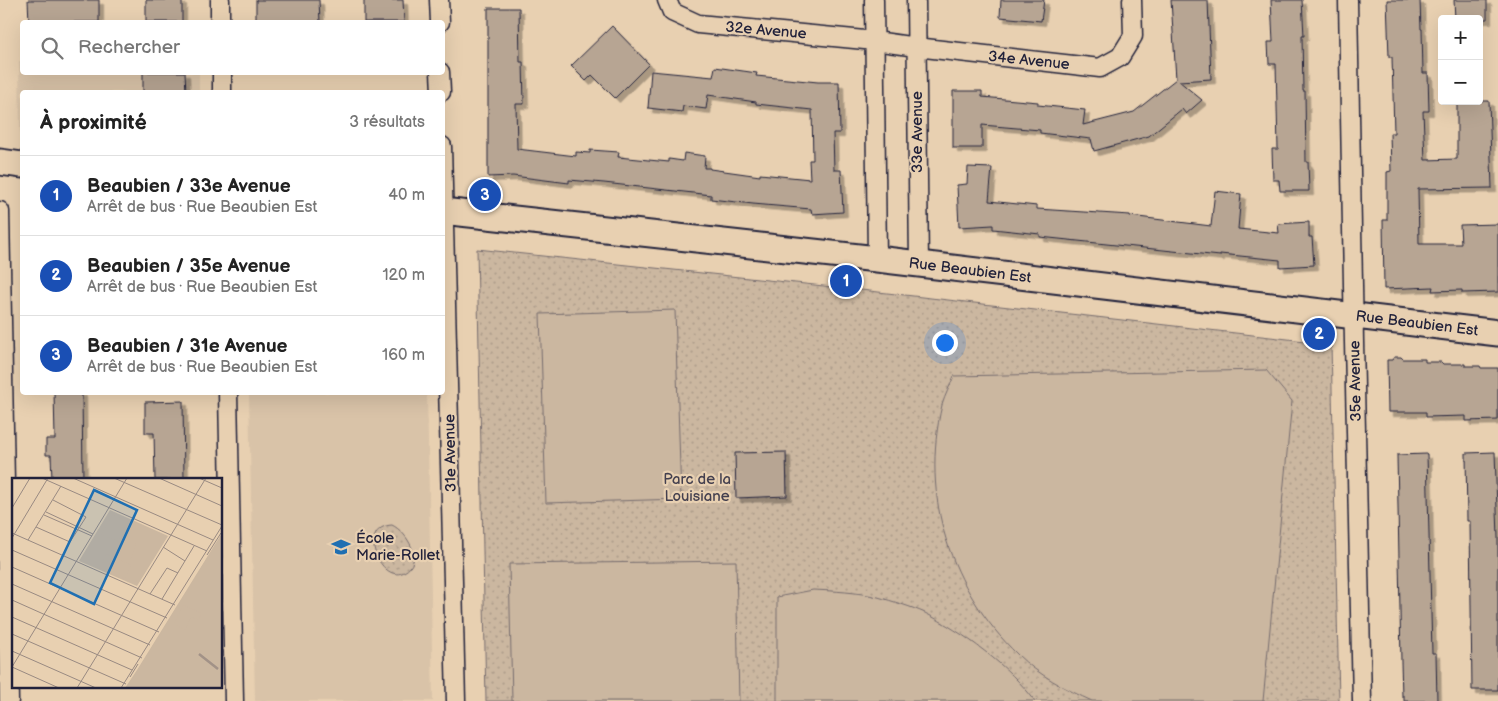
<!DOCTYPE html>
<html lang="fr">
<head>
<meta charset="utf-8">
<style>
  :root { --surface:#fff; --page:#f6f6f6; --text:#222; --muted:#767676; --line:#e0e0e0; --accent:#7c3aed }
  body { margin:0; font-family:"Balsamiq Sans",sans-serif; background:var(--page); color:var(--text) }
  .controls { position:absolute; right:15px; top:15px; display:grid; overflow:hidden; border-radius:5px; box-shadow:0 5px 20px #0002 }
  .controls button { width:45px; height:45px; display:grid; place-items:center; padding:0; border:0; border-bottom:1px solid var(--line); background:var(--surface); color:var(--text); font:25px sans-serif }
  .you { position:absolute; left:944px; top:342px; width:18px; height:18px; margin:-12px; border:4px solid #fff; border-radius:50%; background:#1a73e8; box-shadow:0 0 0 8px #1a73e833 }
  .badge { display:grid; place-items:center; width:32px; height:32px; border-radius:50%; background:var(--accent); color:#fff; font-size:16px; font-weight:700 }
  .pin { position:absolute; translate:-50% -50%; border:2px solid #fff; box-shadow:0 1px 5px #0006 }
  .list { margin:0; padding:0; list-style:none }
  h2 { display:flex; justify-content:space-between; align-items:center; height:65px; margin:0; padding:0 20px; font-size:21px }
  h2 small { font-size:16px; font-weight:400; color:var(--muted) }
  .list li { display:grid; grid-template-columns:32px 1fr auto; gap:15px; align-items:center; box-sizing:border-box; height:80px; padding:0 20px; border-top:1px solid var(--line) }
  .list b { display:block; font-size:19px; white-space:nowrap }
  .list p { margin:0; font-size:16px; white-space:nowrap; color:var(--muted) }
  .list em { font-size:16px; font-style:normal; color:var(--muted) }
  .icon { flex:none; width:28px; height:28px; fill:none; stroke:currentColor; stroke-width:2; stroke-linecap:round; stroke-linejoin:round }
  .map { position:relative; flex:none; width:1498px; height:701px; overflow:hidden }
  .search { position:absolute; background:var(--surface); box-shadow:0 5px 20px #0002; left:20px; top:20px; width:425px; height:55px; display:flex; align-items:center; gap:12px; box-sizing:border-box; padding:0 18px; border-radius:5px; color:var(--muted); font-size:19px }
  .panel { position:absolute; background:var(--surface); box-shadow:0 5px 20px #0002; left:20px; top:90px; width:425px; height:305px; border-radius:5px }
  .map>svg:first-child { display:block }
  .built { fill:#d9c3a8 }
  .park { fill:url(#park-dots); stroke:#766c6e }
  .pitch { fill:#cbb7a0; stroke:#766c6e }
  .building { fill:#b7a593; stroke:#22223b; filter:url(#shadow) }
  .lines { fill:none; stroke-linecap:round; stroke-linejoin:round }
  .street-casing { stroke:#22223b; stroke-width:21 }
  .secondary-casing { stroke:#22223b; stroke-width:29 }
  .street { stroke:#e8d0b1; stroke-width:18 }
  .secondary { stroke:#e8d0b1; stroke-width:25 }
  .labels { text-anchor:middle; stroke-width:4.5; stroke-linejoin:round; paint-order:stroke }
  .street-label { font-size:15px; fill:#22223b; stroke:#e8d0b1 }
  .park-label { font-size:15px; fill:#44404f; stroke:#e8d0b1 }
  .poi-label { font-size:15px; fill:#22223b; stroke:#e8d0b1; text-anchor:start }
  .inset-river { fill:none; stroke:#a29287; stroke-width:2.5 }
  .inset-road { fill:none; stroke:#998a82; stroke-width:1 }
  .view { fill:#1f6fb2; fill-opacity:0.15; stroke:#1f6fb2; stroke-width:2.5 }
  .inset-edge { fill:none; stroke:#22223b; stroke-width:2.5 }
</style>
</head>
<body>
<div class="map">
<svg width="1498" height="701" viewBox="0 0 1498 701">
  <defs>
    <pattern id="park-dots" width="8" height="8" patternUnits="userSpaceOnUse" patternTransform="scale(1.25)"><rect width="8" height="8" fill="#cbb7a0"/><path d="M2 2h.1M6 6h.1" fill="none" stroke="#ae9d8b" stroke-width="1.8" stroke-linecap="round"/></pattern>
    <filter id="shadow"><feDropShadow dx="4.5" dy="4.5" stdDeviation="0" flood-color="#0004"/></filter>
  </defs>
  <rect width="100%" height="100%" fill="#e8d0b1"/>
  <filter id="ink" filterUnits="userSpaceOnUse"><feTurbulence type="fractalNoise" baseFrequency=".02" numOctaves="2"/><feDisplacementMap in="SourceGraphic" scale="10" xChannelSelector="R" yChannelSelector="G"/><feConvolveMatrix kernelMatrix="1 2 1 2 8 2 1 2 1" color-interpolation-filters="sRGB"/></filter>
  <g filter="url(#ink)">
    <path class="built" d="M19,61H22V72L199,73V92H22V136L20,130Z
      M249,393H427L433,701H255Z"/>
    <path class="park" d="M477,249L861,290L1331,344L1339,701H486Z
      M392,525C407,532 425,561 404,572C382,585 355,527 392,525Z"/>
    <path class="pitch" d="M675,310L681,499L546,503L540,314Z
      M1266,370L1292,401L1263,701H1092C1067,690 1037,674 1018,655C950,589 920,497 942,405C945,395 950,386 954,376Z
      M736,561L739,701H512L509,564Z
      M813,590C834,591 857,592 878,597C892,601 912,607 925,613C963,632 1010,667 1035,701H777V597Z"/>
    <path class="building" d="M28,0H99V22H29Z
      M146,0H182V22H146Z
      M256,0H319L320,22H256Z
      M364,0H403L404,22H364Z
      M1001,0H1044L1041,21L1000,17Z
      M1171,0H1208L1211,79L1179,81L1202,100L1186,114L1182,109L1149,136L1094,151L1091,139L1040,133V130L982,125V148H953V91H982V97L1038,102V105L1085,110L1083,125L1134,112L1176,79Z
      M1271,0H1302L1304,36H1302L1303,91H1305L1306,162H1308L1309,191H1280L1279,180H1273L1272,149H1278L1276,64H1269L1268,42H1273Z
      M1387,0H1420L1421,29H1422L1423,73H1428L1429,111H1423L1425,160L1457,159V101H1489L1492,188L1418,189L1419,244H1461L1460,225L1498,224V292L1462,293V290L1432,291L1433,287L1384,289L1383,220H1387V172L1391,171L1390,133H1394L1392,57H1389Z
      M1454,0H1487V19H1455Z
      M488,8H519L520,62H523L524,104H516L517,149L576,156V152L590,153V150L619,152L618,157L669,162V159L683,161L684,153L705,156L704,168H710V169L760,176V174L810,179L809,160H813L812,110L756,104V102L708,95L706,109L683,106L682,112L648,108L651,71L713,77L715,67L757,73L756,76L818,82H839L840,133H833L834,170H841L843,212L812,214L811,209L753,204L711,199V195L604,183L569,180V183L513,176L488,177Z
      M612,26L649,64L615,98L592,75L586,81L571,66Z
      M143,72H185L186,92H143Z
      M968,167L992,168L989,201L1037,206V209L1130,215V216L1211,226L1215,191L1241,194L1238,229L1279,233L1278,224L1309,222V237H1312L1314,265L1280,267V260L1220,254V256L1040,237V234L993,229V225L959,227L957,185L967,184Z
      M1394,357H1401L1403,359H1425V362H1441L1443,364H1465V366H1480L1481,368H1498V420L1466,421V416L1426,417V412H1388L1387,360H1392Z
      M54,392H82L83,480H52L51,455H46V439H55Z
      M183,401L184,480H155L154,433H145V402Z
      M786,452L787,496L736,498L735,453Z
      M1495,452L1498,538V690H1472L1470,521H1467L1466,453Z
      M1427,454L1432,653H1436L1437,701H1404V696H1402L1401,662L1397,455Z"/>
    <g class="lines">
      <g class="street-casing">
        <path id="street" d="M220,0V22
          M439,0L440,22
          M667,0L672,12L698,24L875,41L916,47L1100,68L1120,57L1133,36L1132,0
          M874,0L877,259
          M916,0L919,264
          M1348,0L1354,342L1362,701
          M222,72V92
          M440,72L441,92
          M442,146L456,701
          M0,211L9,701
          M228,392L234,701"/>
      </g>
      <g class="secondary-casing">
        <path id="secondary" d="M0,162L22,165
          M442,211L877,259L1498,333"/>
      </g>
      <use href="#street" class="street"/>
      <use href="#secondary" class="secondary"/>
    </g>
  </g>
  <defs>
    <g id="school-bare" transform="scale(1.5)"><path d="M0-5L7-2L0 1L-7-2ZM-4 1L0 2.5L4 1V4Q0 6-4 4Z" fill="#1f6fb2" stroke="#e8d0b1" stroke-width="2.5" paint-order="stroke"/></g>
  </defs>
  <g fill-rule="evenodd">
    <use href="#school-bare" x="341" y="547"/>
  </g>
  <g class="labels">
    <g class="street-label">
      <text transform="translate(766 30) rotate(5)" y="5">32e Avenue</text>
      <text transform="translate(1029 60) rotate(6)" y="5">34e Avenue</text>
      <text transform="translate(917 132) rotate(-90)" y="5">33e Avenue</text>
      <text transform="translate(970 270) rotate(7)" y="5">Rue Beaubien Est</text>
      <text transform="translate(1417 323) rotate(7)" y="5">Rue Beaubien Est</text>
      <text transform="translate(1355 381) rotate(-91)" y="5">35e Avenue</text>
      <text transform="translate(450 453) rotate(-91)" y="5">31e Avenue</text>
    </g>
    <g class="park-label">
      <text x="697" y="484">Parc de la<tspan x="697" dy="17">Louisiane</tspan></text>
    </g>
    <g class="poi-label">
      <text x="356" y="543">École<tspan x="356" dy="17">Marie-Rollet</tspan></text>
    </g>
  </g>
  <g transform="translate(12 478)">
    <rect width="210" height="210" fill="#e8d0b1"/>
    <path d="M98,32L156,58L125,108L67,83ZM210,55V210H113L125,192Z" fill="#cbb7a0"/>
    <path d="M171,127L189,135L187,142L179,139L173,152L162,146Z" fill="#cbb7a0"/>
    <path d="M101,36L119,47L114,57L103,62L89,57ZM118,61L124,65L119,80L114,82L98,74L106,64ZM94,76L119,87L113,101L88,90Z" fill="#cbb7a0"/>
    <path class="inset-river" d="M187,176L206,191"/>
    <path class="inset-road" d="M30,0L195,73M61,0L201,62M102,0L210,47M147,0L210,28M187,0L210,10M0,30L18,0M34,34L81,56M32,37L80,58M24,49L58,64L74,39L41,22M0,55L163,127M0,60L36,0M16,62L49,8M151,69L173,83M0,72L155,140M195,77L209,55M0,89L147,154M0,106L138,167M138,116L155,90L166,95M150,121L182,68M0,122L130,180M0,139L120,192M0,156L114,206M0,173L84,210M0,189L115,0M0,189L47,210M118,199L126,186M65,210L194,0M109,210L210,48"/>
    <path class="view" d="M82,12L125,32L82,126L38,105Z"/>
    <rect width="210" height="210" class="inset-edge"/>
  </g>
</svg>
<div class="controls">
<button>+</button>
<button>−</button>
</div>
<div class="you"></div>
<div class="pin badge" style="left:846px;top:281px;background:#1a4fb4">1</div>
<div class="pin badge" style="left:1319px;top:334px;background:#1a4fb4">2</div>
<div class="pin badge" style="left:485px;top:195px;background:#1a4fb4">3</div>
<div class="search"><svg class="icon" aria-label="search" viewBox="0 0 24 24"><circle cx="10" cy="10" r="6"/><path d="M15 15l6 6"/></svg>Rechercher</div>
<section class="panel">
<h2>À proximité<small>3 résultats</small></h2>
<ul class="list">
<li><span class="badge" style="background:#1a4fb4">1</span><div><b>Beaubien / 33e Avenue</b><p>Arrêt de bus · Rue Beaubien Est</p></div><em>40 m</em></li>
<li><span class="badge" style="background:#1a4fb4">2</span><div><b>Beaubien / 35e Avenue</b><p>Arrêt de bus · Rue Beaubien Est</p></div><em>120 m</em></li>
<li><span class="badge" style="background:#1a4fb4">3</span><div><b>Beaubien / 31e Avenue</b><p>Arrêt de bus · Rue Beaubien Est</p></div><em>160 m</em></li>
</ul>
</section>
</div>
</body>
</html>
